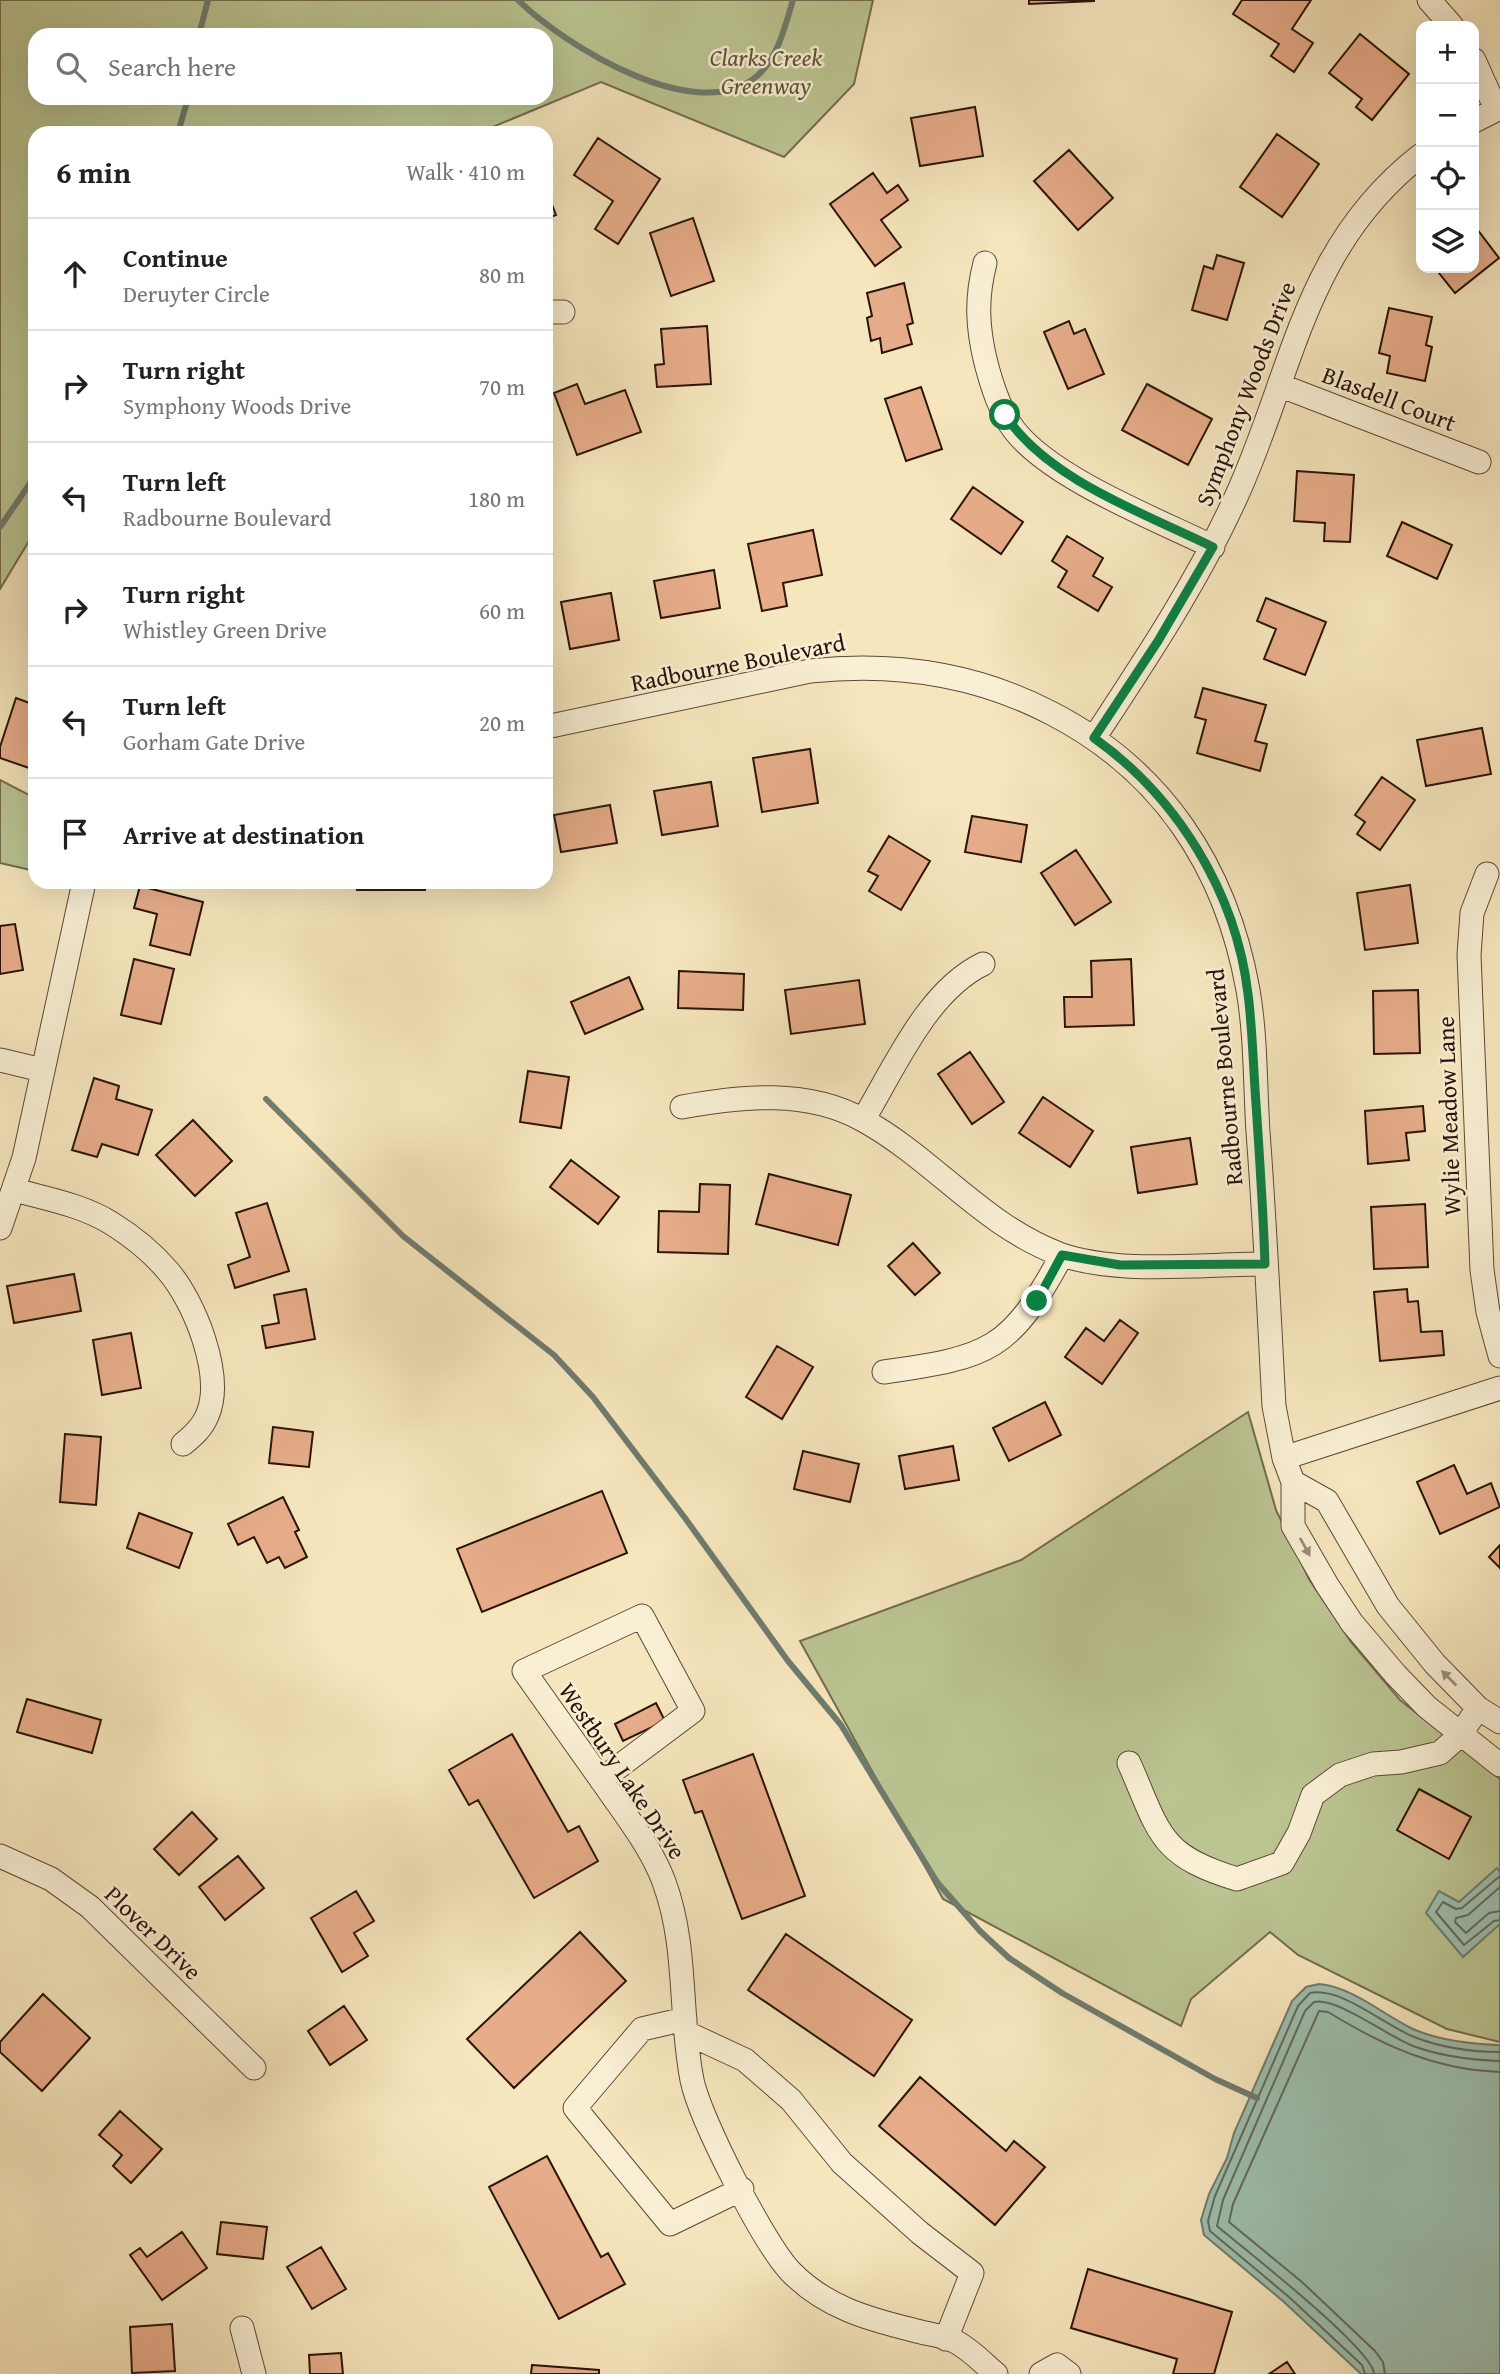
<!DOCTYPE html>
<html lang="en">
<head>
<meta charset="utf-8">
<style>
  :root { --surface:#fff; --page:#f2f2f2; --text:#202124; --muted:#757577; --line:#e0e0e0 }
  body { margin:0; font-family:"Gentium Book Plus",serif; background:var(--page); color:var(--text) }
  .controls { position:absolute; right:21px; top:21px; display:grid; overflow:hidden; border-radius:14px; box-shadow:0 7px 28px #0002 }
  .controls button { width:63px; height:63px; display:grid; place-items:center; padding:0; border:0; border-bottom:2px solid var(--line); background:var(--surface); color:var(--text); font:35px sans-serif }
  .stop { position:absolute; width:21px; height:21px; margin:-16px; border:5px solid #0b8043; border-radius:50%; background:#fff }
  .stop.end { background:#0b8043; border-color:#fff; box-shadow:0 2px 7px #0008 }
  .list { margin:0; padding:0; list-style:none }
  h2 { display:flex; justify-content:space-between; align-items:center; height:91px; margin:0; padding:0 28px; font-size:30px }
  h2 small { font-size:23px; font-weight:400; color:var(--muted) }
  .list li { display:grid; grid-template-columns:46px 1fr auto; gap:21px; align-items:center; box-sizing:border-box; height:112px; padding:0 28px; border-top:2px solid var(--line) }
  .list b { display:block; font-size:26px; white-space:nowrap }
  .list p { margin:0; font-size:23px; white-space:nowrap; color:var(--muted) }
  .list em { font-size:23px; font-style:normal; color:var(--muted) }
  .icon { flex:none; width:38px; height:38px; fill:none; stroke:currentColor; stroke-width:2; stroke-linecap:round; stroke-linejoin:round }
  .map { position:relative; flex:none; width:1500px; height:2374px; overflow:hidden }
  .search { position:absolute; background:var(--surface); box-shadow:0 7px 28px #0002; left:28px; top:28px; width:525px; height:77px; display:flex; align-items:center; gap:18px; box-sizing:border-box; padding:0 24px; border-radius:21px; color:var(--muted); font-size:26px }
  .panel { position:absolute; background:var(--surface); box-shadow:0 7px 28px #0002; left:28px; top:126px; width:525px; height:763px; border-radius:21px }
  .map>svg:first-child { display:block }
  .green { fill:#bbc592; stroke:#736c4e; stroke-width:2; fill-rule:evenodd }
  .water { fill:#9dc0b0; stroke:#6f7b6e; stroke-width:2 }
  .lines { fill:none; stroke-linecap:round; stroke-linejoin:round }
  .shore { stroke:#646a5d; stroke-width:2 }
  .stream { stroke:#6f7b6e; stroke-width:6 }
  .building { fill:#e7ad8a; stroke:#2b140a; stroke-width:2 }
  .minor-casing { stroke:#5e4837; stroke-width:25 }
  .minor { stroke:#f9efd4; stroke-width:23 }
  .oneway { fill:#9c8c79 }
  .route { stroke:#0b8043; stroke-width:9 }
  .labels { text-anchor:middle; stroke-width:5; stroke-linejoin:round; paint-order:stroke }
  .park-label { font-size:24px; font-style:italic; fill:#5d523a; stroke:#f9efd4 }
  .street-label { font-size:24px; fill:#2b140a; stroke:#f9efd4 }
</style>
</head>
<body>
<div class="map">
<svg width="1500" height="2374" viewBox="0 0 1500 2374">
  <rect width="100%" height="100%" fill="#f6e6bd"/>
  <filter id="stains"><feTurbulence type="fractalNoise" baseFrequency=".00286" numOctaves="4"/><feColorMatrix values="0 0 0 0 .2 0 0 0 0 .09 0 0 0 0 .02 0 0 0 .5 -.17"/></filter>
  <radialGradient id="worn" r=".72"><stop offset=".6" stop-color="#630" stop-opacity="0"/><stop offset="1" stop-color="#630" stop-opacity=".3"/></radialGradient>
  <path class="green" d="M0,0H873L854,84L784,157L601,82L478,133H35V531L0,589ZM35,35H546V98H35Z
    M0,780L35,798V871L0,863Z
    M1248,1412L1276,1510L1309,1579L1351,1642L1400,1700L1500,1779V2042L1447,2029L1298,1955L1270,1932L1191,1999L1181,2026L943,1899L800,1641L1021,1560Z"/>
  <path class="water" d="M1497,1868L1500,1872V1924L1463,1957L1426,1913L1439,1891L1459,1902Z
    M1319,1984C1350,1986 1384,2015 1413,2029C1440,2041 1471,2044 1500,2045V2374H1361L1284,2302L1204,2235L1201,2220L1209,2194L1227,2158L1234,2133L1292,2001L1306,1987Z"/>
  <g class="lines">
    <path class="shore" d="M1500,1876L1462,1908L1456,1909L1443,1902L1436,1912L1464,1945L1494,1921L1500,1920
      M1500,1887L1468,1915L1456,1918L1455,1922L1466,1933L1489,1913L1500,1911
      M1365,2374L1362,2365L1289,2297L1210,2231L1208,2221L1215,2196L1298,2006L1310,1993C1342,1987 1382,2024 1414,2037C1440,2047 1472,2052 1500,2052
      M1374,2374C1373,2349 1243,2248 1217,2226L1223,2200L1305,2011L1314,2002C1337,1997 1387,2036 1413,2046C1440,2056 1471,2060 1500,2061
      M1385,2374L1383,2362L1375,2351L1302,2282L1229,2222L1233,2204L1319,2011L1328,2012C1382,2045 1435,2070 1500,2072"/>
    <path class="stream" d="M518,0C564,45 697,128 757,76C778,58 785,26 793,0
      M199,35L208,0
      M178,133L188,98
      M0,527L35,476
      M266,1099L403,1236L554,1355L593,1397L685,1518L788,1661L841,1725L937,1882L980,1931L1009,1958L1062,1993L1215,2079L1257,2098"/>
  </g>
  <path class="building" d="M1029,0H1094V1L1029,4Z
    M1242,0H1311L1292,29L1313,43L1294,72L1271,56L1279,44L1233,14Z
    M1360,34L1409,74L1372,120L1356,107L1362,99L1329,73Z
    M975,107L983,156L920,166L911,118Z
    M1277,134L1319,164L1282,217L1240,187Z
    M598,138L660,179L618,244L595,229L613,201L574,175Z
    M1069,150L1113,198L1078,230L1034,181Z
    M873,173L887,193L898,185L908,200L881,220L901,247L875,266L830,204Z
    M546,189L556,215L546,219Z
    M693,218L714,281L671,296L650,233Z
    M1474,225L1499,258L1455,293L1435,268H1474Z
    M1217,255L1244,263L1227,320L1192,310L1204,266L1213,269Z
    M904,283L913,323L907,325L912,344L882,353L880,338L871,341L867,318L872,316L867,293Z
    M1389,308L1432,317L1426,345L1432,347L1425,381L1387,373L1390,356L1379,353Z
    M1069,321L1074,334L1085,329L1104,374L1068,389L1044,332Z
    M707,326L711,384L657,387L655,365L664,364L661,329Z
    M577,384L585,404L625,390L641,432L577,455L554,393Z
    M1147,384L1212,419L1188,465L1122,430Z
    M921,387L942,449L906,461L885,399Z
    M1297,471L1354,475L1350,542L1324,541L1325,523L1294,521Z
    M973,487L1023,522L1001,554L951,519Z
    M1402,522L1452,545L1437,579L1387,556Z
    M813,530L822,575L783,583L787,606L762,611L748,544Z
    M1067,536L1103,558L1093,576L1112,587L1098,611L1058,587L1067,571L1052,561Z
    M714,570L720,608L661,618L654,581Z
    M611,593L619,640L570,649L561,602Z
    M1266,598L1326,622L1305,675L1264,659L1276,629L1257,621Z
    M1203,688L1266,705L1255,741L1267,744L1260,771L1197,753L1206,720L1195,717Z
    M16,698L35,705V770L0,758V747Z
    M1482,728L1491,774L1426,786L1417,740Z
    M810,749L818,803L762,812L753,758Z
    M1382,777L1415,800L1380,850L1357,834L1365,822L1355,815Z
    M711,782L718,826L662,835L654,791Z
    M610,805L617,843L561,852L554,815Z
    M972,816L1027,825L1021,862L965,852Z
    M889,836L930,861L901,910L869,891L878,876L868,871Z
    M1076,850L1111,902L1075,925L1041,873Z
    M357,882H425V890H357Z
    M1410,885L1418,943L1365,950L1357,893Z
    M140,886L203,902L190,955L150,945L157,914L134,908Z
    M15,924L23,970L0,974V926Z
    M134,959L174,969L161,1024L121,1015Z
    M1131,959L1134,1025L1065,1027L1064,997H1092L1091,961Z
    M679,971L744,974L743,1010L678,1008Z
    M629,977L643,1009L585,1034L571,1002Z
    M859,980L865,1024L791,1034L785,990Z
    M1418,990L1420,1053L1374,1054L1373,991Z
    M970,1052L1004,1102L972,1124L938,1074Z
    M528,1071L569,1077L561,1128L520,1122Z
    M94,1078L119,1086L116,1099L152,1110L138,1155L102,1144L97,1157L72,1150Z
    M1043,1097L1093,1131L1070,1167L1019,1133Z
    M1423,1106L1425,1131L1406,1133L1409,1160L1368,1164L1365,1111Z
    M193,1120L232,1161L195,1196L156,1155Z
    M1190,1138L1197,1184L1138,1193L1131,1147Z
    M571,1160L619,1197L598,1224L550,1187Z
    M769,1174L851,1195L838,1245L756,1224Z
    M700,1184L730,1185L728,1254L658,1252L659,1211L699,1212Z
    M267,1203L289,1271L235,1288L228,1265L250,1257L236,1213Z
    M1425,1204L1428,1267L1374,1269L1371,1207Z
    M913,1243L940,1273L915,1295L888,1266Z
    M74,1274L81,1311L14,1323L7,1286Z
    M306,1289L315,1339L266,1348L262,1326L279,1323L274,1295Z
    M1407,1289L1408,1302L1418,1301L1421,1332L1442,1331L1444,1355L1380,1361L1374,1292Z
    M1120,1320L1138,1333L1102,1384L1065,1357L1086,1328L1104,1341Z
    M131,1333L141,1388L102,1395L93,1340Z
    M777,1346L813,1367L782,1419L746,1397Z
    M1045,1402L1061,1435L1009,1461L993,1428Z
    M273,1427L313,1432L309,1467L269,1463Z
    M65,1434L101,1437L96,1505L60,1502Z
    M953,1446L959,1480L905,1489L899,1456Z
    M803,1451L859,1464L850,1502L794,1489Z
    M1454,1465L1467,1494L1491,1483L1500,1507L1440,1534L1417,1482Z
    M602,1491L627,1553L482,1612L457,1549Z
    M283,1497L299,1530L295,1532L307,1557L285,1568L279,1557L267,1563L254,1537L238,1545L228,1524Z
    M139,1513L192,1533L179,1568L127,1548Z
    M1500,1545V1568L1489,1557Z
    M27,1699L101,1720L92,1753L17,1732Z
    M656,1703L665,1721L623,1741L615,1724Z
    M512,1734L568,1832L579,1826L598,1861L534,1898L478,1800L469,1805L449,1770Z
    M753,1754L805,1896L742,1919L702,1811L695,1813L683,1780Z
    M1419,1789L1471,1817L1449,1859L1397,1830Z
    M192,1812L217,1839L179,1875L154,1849Z
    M238,1856L264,1888L225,1920L199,1887Z
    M356,1891L374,1921L354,1933L368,1956L342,1972L311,1918Z
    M580,1932L626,1981L514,2088L467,2039Z
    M786,1934L912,2020L874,2076L748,1990Z
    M43,1994L90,2038L42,2091L0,2052V2042Z
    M344,2006L367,2040L330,2065L308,2031Z
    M920,2077L1006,2151L1014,2141L1045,2167L995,2225L879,2126Z
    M120,2111L162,2149L131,2183L113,2166L122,2155L99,2135Z
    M547,2156L601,2257L608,2253L625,2284L559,2319L489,2187Z
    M221,2222L267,2227L263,2259L217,2254Z
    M182,2232L207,2268L162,2300L130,2255L140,2248L147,2257Z
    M321,2247L346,2289L312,2309L287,2267Z
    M1088,2269L1232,2312L1214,2374H1173L1177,2359L1071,2328Z
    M172,2324L175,2371L132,2373L130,2327Z
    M341,2353L343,2374H310L309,2355Z
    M1287,2362L1295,2374H1269Z
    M532,2365L599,2370V2374H531Z"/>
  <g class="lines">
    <g class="minor-casing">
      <path id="minor" d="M1429,0L1452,26
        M1474,60L1496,109
        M1474,121L1500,108
        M985,263C976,298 977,327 986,363C992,386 1000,412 1015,431C1053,479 1156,519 1213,547
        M546,312H563
        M1279,385L1479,462
        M546,727L810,671C894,662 976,674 1051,713C1162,770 1226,867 1248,990C1256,1036 1255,1085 1258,1132C1265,1223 1269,1314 1274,1406L1284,1458L1293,1482V1526L1327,1585L1352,1623L1396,1675L1427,1707L1500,1765
        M1094,738C1146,659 1198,581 1237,495C1294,369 1304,246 1421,155
        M1487,874L1472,913L1469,955L1482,1270L1488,1312L1500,1356
        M0,1060L42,1070
        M682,1107C741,1096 808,1089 863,1120C934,1159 981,1224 1059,1254C1119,1275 1202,1264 1265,1264
        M863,1120C895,1067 927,991 983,964
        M15,1190C47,1199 82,1205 111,1223C132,1236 152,1252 168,1271C194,1301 225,1376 207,1416C202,1428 193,1436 183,1444
        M0,1228L24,1158L84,882
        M884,1372C990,1357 1010,1351 1062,1255
        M1284,1458L1500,1388
        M1293,1482L1327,1501L1388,1606L1435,1664L1478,1708L1500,1722
        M1129,1763C1160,1833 1158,1855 1237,1879L1282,1863L1299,1833L1313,1795L1340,1775L1373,1764L1401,1762L1440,1753L1460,1735L1478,1708
        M601,1780L693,1711L642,1616L524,1671C552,1710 579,1749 607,1788C627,1817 652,1849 664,1882C688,1947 679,2014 692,2080C700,2119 764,2244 791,2272C825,2307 868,2319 913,2330C926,2334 942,2335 954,2341C969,2348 983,2363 996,2374
        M0,1856L51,1879L90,1907L254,2068
        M685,2019L642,2029L575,2108L670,2224L742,2189
        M687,2033L745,2060L791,2100L842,2163L920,2233L972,2273L946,2339
        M242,2328L254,2374
        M1041,2374L1057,2365L1069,2374"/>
    </g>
    <use href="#minor" class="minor"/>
  </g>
  <defs><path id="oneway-solid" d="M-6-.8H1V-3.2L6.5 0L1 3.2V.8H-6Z" transform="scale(1.75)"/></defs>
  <g class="oneway">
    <use href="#oneway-solid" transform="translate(1305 1547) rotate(61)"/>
    <use href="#oneway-solid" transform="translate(1449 1678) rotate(-135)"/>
  </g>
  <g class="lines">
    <path class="route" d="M1005,415C1048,480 1144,513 1213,547L1158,641L1094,738C1177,797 1236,892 1248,994C1252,1025 1253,1058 1255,1089C1259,1147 1263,1205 1265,1264L1120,1265L1062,1255L1037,1301"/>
  </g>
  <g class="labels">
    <g class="park-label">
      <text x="766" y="66">Clarks Creek<tspan x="766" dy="28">Greenway</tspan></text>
    </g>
    <g class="street-label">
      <text transform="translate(1246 394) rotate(-69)" y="8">Symphony Woods Drive</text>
      <text transform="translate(1389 399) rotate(21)" y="8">Blasdell Court</text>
      <text transform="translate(738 663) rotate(-11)" y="8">Radbourne Boulevard</text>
      <text transform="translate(1225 1077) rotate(-95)" y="8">Radbourne Boulevard</text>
      <text transform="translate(1449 1116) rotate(-92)" y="8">Wylie Meadow Lane</text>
      <text transform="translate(622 1771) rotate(56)" y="8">Westbury Lake Drive</text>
      <text transform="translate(153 1933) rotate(44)" y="8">Plover Drive</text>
    </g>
  </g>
  <rect width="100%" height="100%" filter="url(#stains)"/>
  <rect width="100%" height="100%" fill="url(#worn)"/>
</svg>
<div class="controls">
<button>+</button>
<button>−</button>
<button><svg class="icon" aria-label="locate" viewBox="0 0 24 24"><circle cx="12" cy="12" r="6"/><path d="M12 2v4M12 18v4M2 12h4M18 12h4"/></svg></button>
<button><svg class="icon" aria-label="layers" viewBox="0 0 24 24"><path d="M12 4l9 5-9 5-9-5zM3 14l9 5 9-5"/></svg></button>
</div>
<div class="stop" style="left:1005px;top:415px"></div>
<div class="stop end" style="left:1037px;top:1301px"></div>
<div class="search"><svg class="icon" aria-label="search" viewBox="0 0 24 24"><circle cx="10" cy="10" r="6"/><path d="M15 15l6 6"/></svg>Search here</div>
<section class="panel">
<h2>6 min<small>Walk · 410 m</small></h2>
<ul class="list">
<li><svg class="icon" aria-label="ahead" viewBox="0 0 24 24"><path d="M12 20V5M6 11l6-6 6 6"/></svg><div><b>Continue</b><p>Deruyter Circle</p></div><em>80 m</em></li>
<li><svg class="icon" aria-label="right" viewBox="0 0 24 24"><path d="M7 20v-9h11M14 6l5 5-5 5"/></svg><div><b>Turn right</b><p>Symphony Woods Drive</p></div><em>70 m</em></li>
<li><svg class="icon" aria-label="left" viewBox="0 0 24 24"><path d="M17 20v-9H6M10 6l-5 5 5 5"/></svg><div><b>Turn left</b><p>Radbourne Boulevard</p></div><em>180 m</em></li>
<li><svg class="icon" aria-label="right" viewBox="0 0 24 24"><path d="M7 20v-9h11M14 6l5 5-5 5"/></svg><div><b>Turn right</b><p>Whistley Green Drive</p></div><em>60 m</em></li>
<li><svg class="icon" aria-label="left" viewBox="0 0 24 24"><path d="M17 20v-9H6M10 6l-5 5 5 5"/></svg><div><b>Turn left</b><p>Gorham Gate Drive</p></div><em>20 m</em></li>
<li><svg class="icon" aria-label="arrive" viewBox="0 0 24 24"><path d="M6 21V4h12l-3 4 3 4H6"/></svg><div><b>Arrive at destination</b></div></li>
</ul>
</section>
</div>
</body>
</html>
